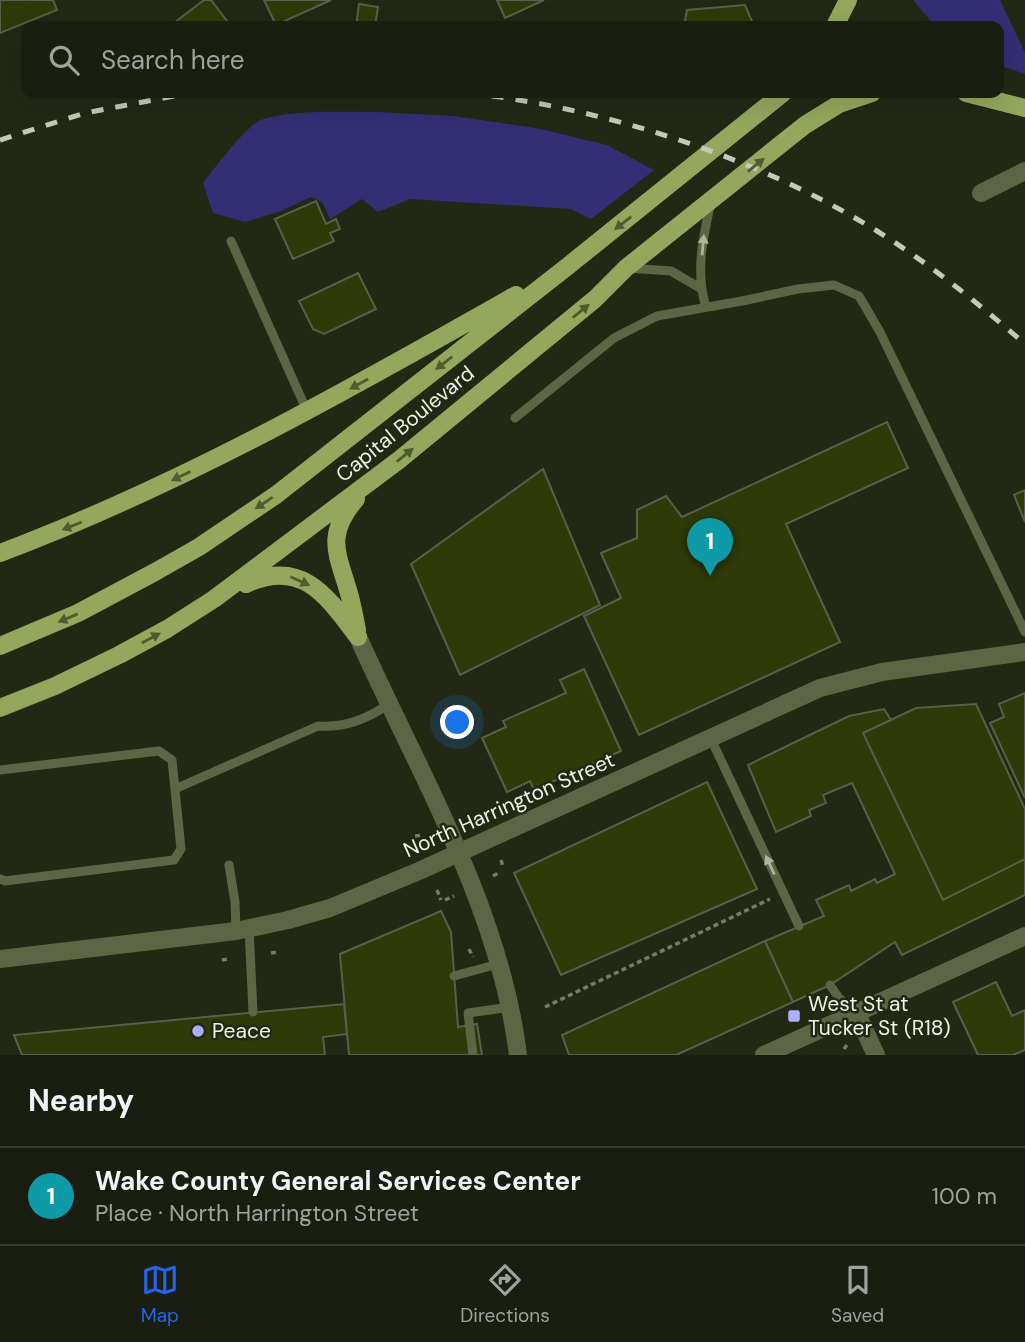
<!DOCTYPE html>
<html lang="en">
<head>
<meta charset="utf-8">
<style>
  :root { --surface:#1a1e10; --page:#272b1e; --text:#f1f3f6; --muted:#9fa29f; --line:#383c30; --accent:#2563eb }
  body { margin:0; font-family:"DM Sans",sans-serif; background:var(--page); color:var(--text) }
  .you { position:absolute; left:458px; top:723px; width:24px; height:24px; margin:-18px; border:5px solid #fff; border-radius:50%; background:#1a73e8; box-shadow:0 0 0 10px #1a73e833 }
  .badge { display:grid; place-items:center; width:46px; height:46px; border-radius:50%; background:var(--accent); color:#fff; font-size:23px; font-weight:700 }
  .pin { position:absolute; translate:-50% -58px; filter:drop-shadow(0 2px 4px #0008) }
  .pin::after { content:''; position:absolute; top:37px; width:24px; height:21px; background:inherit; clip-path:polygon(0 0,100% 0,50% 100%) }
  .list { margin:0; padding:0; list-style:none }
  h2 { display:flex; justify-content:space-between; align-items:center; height:91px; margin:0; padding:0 28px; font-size:30px }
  h2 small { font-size:23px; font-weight:400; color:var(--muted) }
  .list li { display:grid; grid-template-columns:46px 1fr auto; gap:21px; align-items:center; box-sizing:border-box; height:98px; padding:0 28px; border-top:2px solid var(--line) }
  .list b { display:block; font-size:26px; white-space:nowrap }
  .list p { margin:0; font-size:23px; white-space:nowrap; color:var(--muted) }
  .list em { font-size:23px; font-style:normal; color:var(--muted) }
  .icon { flex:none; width:38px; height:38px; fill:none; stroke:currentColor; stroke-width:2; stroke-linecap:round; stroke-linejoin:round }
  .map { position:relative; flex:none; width:1025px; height:1055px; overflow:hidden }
  .search { position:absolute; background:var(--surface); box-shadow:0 7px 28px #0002; left:21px; right:21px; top:21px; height:77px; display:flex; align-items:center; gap:18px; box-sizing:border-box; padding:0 24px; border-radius:14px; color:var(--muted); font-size:26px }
  .sheet { height:189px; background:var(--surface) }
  nav { display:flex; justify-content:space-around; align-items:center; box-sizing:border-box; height:98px; border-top:2px solid var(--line); background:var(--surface); font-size:19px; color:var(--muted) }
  nav a { display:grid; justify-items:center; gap:4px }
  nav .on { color:var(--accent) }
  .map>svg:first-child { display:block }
  .green { fill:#342e74 }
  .building { fill:#2f3a08; stroke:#595f4b; stroke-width:2 }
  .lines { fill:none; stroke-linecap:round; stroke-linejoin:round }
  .path { stroke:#757a6a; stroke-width:3.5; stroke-dasharray:5 3.5; stroke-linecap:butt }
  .service { stroke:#5d6644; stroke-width:9 }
  .minor { stroke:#5d6644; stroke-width:18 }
  .tertiary { stroke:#5d6644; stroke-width:18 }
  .primary { stroke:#94a75d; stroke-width:18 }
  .rail { stroke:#c4c8bb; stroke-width:5; stroke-dasharray:12 12; stroke-linecap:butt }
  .oneway { fill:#505b32 }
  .oneway2 { fill:#adb39d }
  .poi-dot { fill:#adaffb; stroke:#232815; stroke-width:2.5 }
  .labels { text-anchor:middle; stroke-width:5; stroke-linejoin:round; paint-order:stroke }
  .street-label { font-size:21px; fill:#eef2e6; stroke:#232815 }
  .poi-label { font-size:21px; fill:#eef2e6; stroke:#232815; text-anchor:start }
</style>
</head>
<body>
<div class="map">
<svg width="1025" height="1055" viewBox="0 0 1025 1055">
  <rect width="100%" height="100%" fill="#232815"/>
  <path class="green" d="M913,0H1000L1025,53V74L999,65V26H935Z
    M380,112L453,116L536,128L607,145L654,170L591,219L571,209L410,199L378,212L362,199L330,219L322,202L311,197L281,211L245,222L213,213L203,183C214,169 246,126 261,120C289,109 348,112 380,112Z"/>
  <path class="building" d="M0,0H53L57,10L0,33Z
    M204,0H211L227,21L221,26H170Z
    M264,0H331L276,25Z
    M497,0H544L505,18Z
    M359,4L378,7L375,26H356Z
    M745,5L754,26H684L687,10Z
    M316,201L326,224L336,219L340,229L330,233L334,241L293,259L275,219Z
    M358,273L376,309L324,334L313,329L299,301Z
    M887,422L908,468L786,524L840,642L639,735L584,616L621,598L601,553L637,538V510L666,496L682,517Z
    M543,469L600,605L460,675L411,564Z
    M1025,490V522L1014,495Z
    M584,669L621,751L534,790L530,781L507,792L482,738L506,727L503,721L566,693L560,680Z
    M1025,693V798L990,723L1004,717L999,704Z
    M976,704L1025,809V859L943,900L863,733L916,708Z
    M884,709L891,720L863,733L943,900L1025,859V895L902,955L895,942L830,985L793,1002L765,941L824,916L816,900L849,885L851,891L875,879L877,883L895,874L852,783L823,795L826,803L809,810L811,816L776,832L748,765L849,716Z
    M707,782L757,889L561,975L514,873Z
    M441,911L451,932L458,1027L477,1024L482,1055H349L340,954Z
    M765,941L793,1002L676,1055H569L562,1035Z
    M996,982L1012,1016L1025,1010V1050L1013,1055H978L953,1002Z
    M344,1004L347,1034L323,1037L325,1055H22L14,1035Z"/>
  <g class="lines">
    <path class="path" d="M473,821L474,816
      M415,836L423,835
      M414,843L419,848
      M501,860L503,867
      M493,876L500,872
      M437,890L441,900
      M445,900L454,896
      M469,949L473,957
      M271,953L277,952
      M222,960L229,959
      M545,1007L770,899
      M844,1049L847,1045"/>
    <path class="service" d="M231,241L307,411
      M628,268L671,271L700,288
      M706,307C695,272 703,237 711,202
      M515,418L614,338L657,316L742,301L798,289L834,285L859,296L880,332L1025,632
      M711,739L799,926
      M0,770L159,751L172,760L181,849L174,860L5,881L0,879
      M175,789L318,726C345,728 367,719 389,704
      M229,865L235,902L236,931
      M249,928L253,1012
      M454,976L498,964
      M830,985L839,998L856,1012
      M473,1055L468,1013L511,1007"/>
    <path class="minor" d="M981,193L1025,171
      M856,1012L876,1055"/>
    <path class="tertiary" d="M358,637C418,771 500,908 518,1055
      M0,959L236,931L288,920L330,908L419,871L820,688L882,672L1025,652
      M764,1055L1025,936"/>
    <path class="primary" d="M835,26L848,0
      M966,93L1025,108
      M356,499C323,537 339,556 350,597C353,608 355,619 357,630
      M0,553C181,485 348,390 516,295
      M246,584C302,558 327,596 358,637
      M0,646L78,613L155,572L199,547L276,495L568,266L783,93
      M0,708L55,686L119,655L167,629L214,599L399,460L595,299L626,268L805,125L839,104L872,93"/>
    <path class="rail" d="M468,93C606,108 759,158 877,231C930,264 979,304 1025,344
      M0,140L85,113L190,93"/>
  </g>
  <defs><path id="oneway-solid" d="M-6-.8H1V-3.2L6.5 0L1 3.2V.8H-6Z" transform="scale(1.75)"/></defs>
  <g class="oneway">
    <use href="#oneway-solid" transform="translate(756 165) rotate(-39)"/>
    <use href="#oneway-solid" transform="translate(623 223) rotate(142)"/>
    <use href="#oneway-solid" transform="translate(581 311) rotate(-39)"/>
    <use href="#oneway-solid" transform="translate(444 363) rotate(142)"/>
    <use href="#oneway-solid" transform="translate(359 384) rotate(151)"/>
    <use href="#oneway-solid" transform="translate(405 455) rotate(-39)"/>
    <use href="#oneway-solid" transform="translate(181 476) rotate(154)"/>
    <use href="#oneway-solid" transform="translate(264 503) rotate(146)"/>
    <use href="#oneway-solid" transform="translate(72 526) rotate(158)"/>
    <use href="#oneway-solid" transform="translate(300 581) rotate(24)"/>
    <use href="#oneway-solid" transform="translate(68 618) rotate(157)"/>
    <use href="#oneway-solid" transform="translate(151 638) rotate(-28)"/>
  </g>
  <g class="oneway2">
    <use href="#oneway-solid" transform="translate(703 245) rotate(-85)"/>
    <use href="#oneway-solid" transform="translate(770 865) rotate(-115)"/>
  </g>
  <g class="poi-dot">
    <rect x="787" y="1009" width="14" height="14" rx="3.5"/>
    <circle cx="198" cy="1031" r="7"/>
  </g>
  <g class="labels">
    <g class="street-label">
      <text transform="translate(405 424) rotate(-39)" y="7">Capital Boulevard</text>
      <text transform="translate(509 805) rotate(-24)" y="7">North Harrington Street</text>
    </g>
    <g class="poi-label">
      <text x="808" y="1011">West St at<tspan x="808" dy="24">Tucker St (R18)</tspan></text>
      <text x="212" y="1038">Peace</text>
    </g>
  </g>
</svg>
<div class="you"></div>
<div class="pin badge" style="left:710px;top:576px;background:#0f9aa8">1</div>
<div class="search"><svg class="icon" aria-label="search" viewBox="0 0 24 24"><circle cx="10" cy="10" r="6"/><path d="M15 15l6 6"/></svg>Search here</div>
</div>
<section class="sheet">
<h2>Nearby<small></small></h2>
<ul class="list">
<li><span class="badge" style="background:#0f9aa8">1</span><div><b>Wake County General Services Center</b><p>Place · North Harrington Street</p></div><em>100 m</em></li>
</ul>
</section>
<nav>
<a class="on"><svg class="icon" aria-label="map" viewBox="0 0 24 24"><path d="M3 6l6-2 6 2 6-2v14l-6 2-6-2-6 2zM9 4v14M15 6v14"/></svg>Map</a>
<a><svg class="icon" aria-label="directions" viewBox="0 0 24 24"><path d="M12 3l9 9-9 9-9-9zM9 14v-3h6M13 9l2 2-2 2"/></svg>Directions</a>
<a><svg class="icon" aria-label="saved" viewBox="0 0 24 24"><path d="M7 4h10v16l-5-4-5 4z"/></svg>Saved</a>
</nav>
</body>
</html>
